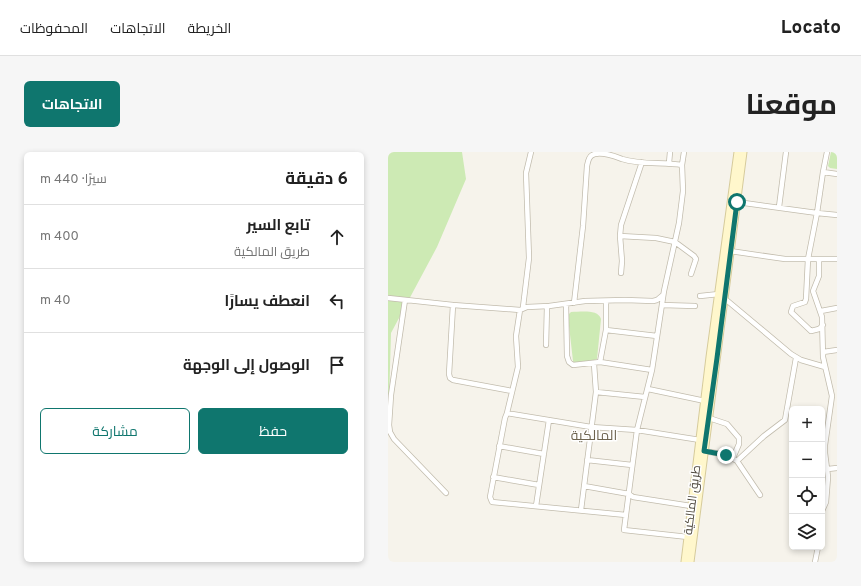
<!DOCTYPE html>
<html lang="ar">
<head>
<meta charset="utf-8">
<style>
  :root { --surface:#fff; --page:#f6f6f6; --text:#222; --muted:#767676; --line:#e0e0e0; --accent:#0f766e }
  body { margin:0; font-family:Overpass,Cairo,sans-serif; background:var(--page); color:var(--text); direction:rtl }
  .controls { position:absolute; right:12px; bottom:12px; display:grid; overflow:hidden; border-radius:6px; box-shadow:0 2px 6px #0003 }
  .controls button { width:36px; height:36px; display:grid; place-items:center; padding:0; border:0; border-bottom:1px solid var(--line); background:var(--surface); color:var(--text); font:20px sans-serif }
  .stop { position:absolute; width:12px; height:12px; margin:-9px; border:3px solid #0f766e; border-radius:50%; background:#fff }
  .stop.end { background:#0f766e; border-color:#fff; box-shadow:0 1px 4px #0008 }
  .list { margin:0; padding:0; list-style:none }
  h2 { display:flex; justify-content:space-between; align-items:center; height:52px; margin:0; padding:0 16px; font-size:17px }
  h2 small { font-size:13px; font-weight:400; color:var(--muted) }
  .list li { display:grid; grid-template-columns:26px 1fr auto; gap:12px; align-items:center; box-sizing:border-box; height:64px; padding:0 16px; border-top:1px solid var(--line) }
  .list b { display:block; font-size:15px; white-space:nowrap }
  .list p { margin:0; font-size:13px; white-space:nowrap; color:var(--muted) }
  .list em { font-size:13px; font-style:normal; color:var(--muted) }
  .actions { display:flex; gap:8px; padding:12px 16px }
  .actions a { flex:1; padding:9px 0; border:1px solid var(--accent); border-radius:6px; text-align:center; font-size:14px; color:var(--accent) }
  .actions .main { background:var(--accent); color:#fff }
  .icon { flex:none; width:22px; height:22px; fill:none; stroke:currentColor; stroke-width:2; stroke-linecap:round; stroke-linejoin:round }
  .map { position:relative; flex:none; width:449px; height:410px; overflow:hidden; direction:ltr; border-radius:6px }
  header { display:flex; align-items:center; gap:24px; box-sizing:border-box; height:56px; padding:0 20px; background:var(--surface); border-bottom:1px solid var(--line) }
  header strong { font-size:19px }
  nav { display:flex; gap:22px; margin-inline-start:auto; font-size:14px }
  .intro { display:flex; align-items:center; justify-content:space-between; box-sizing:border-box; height:96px; padding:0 24px }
  h1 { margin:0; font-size:28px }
  .button { padding:10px 18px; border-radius:6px; background:var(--accent); color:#fff; font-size:14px; font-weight:700 }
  main { display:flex; gap:24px; padding:0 24px }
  aside { flex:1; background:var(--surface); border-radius:6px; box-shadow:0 2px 6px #0003 }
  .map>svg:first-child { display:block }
  .green { fill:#cdeab4 }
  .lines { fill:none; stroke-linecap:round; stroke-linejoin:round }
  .minor-casing { stroke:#c2bcad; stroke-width:6 }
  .secondary-casing { stroke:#d6cb9b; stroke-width:9 }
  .minor { stroke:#fff; stroke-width:4.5 }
  .secondary { stroke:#fff7cc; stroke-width:7 }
  .route { stroke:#0f766e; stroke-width:5 }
  .labels { text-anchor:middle; stroke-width:3; stroke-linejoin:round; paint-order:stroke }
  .street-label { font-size:12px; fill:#4b4539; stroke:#fff }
  .quarter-label { font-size:14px; fill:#6e644f; stroke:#fff }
</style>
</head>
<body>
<header>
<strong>Locato</strong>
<nav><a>الخريطة</a><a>الاتجاهات</a><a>المحفوظات</a></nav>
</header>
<div class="intro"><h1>موقعنا</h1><a class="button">الاتجاهات</a></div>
<main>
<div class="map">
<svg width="449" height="410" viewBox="0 0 449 410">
  <rect width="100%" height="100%" fill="#f6f3eb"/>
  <path class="green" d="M0,0H74L78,27L49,95L3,181L0,285Z
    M443,0H449V17L442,16L440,14Z
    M183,160C193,160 210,157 213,167L209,207L201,210H186L185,209L180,165L181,162Z"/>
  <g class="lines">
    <g class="minor-casing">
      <path id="minor" d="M296,0L294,13L295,39L291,71L276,139L264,218L249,278L236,378L300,385
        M254,10L233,73L232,84L268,86L287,90L306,104L308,107L303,122
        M281,11L282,0
        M435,20L439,0
        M449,22L435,20L429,61L449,63
        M349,50L429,61L420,107L418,147L417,150L405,154L403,160L423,179L431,177L435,173
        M391,55L398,0
        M232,84L234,109L233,121
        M342,99L397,107H449
        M431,107V124L425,139L434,165L435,205L444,244L437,293V301L440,325L438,350L434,359
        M275,143L269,148L265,149L237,148L197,149L161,154L139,155L132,158L128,184L130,215L119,261L203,275L249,278L312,288
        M312,144L331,142
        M0,146L65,153L132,158
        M336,146L403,202L413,208L437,215
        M17,148L3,243L1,273L2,280L6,287L58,341
        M186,151L195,74L199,14C200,9 201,3 207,2C216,0 226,4 234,7C253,13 275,10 294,13
        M178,152L179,204L181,210L185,213L212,210L264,218
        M65,153L61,222L62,226L65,228L124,239
        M274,153L307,154
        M135,155L141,106L138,21L143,0
        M433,159L449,156
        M218,178L269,184
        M158,193L159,154
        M435,200L449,198
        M212,210L218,178V149
        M260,237L317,249
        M208,240L257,245
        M119,261L117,266L102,345L104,350L238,363
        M321,266L339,272L351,286V292L345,306
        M111,294L156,302
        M316,299C328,301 339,302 349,309L372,343
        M199,308L244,313
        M349,309L376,284L397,268L408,206
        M440,317L449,316
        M105,325L151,333
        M196,334L241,342L245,345L303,354
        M148,354L161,268
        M193,358L208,240L206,212
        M427,410L430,395"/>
    </g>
    <g class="secondary-casing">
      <path id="secondary" d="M297,410L322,205L350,0
        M302,410L355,0"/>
    </g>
    <use href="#minor" class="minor"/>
    <use href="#secondary" class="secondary"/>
  </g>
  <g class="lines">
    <path class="route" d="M338,303L316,299L329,206L349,50"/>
  </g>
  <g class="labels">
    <g class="street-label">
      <text transform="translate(304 348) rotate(-83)" y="4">طريق المالكية</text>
    </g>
    <g class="quarter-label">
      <text x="206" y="288">المالكية</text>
    </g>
  </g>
</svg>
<div class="controls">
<button>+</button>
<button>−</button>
<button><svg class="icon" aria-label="locate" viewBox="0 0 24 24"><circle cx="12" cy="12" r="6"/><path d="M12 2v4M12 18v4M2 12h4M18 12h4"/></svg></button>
<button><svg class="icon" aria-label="layers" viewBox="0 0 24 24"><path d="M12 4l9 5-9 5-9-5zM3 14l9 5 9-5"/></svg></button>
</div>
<div class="stop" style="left:349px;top:50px"></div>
<div class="stop end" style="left:338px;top:303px"></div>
</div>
<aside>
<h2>6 دقيقة<small>سيرًا · 440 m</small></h2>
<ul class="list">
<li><svg class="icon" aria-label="ahead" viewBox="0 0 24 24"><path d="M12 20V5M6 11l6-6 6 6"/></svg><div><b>تابع السير</b><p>طريق المالكية</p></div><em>400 m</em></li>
<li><svg class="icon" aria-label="left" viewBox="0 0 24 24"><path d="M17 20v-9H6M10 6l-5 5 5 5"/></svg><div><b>انعطف يسارًا</b></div><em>40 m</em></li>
<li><svg class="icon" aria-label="arrive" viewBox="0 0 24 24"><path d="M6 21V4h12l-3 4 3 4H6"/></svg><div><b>الوصول إلى الوجهة</b></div></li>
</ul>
<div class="actions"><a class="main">حفظ</a><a>مشاركة</a></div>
</aside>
</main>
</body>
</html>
